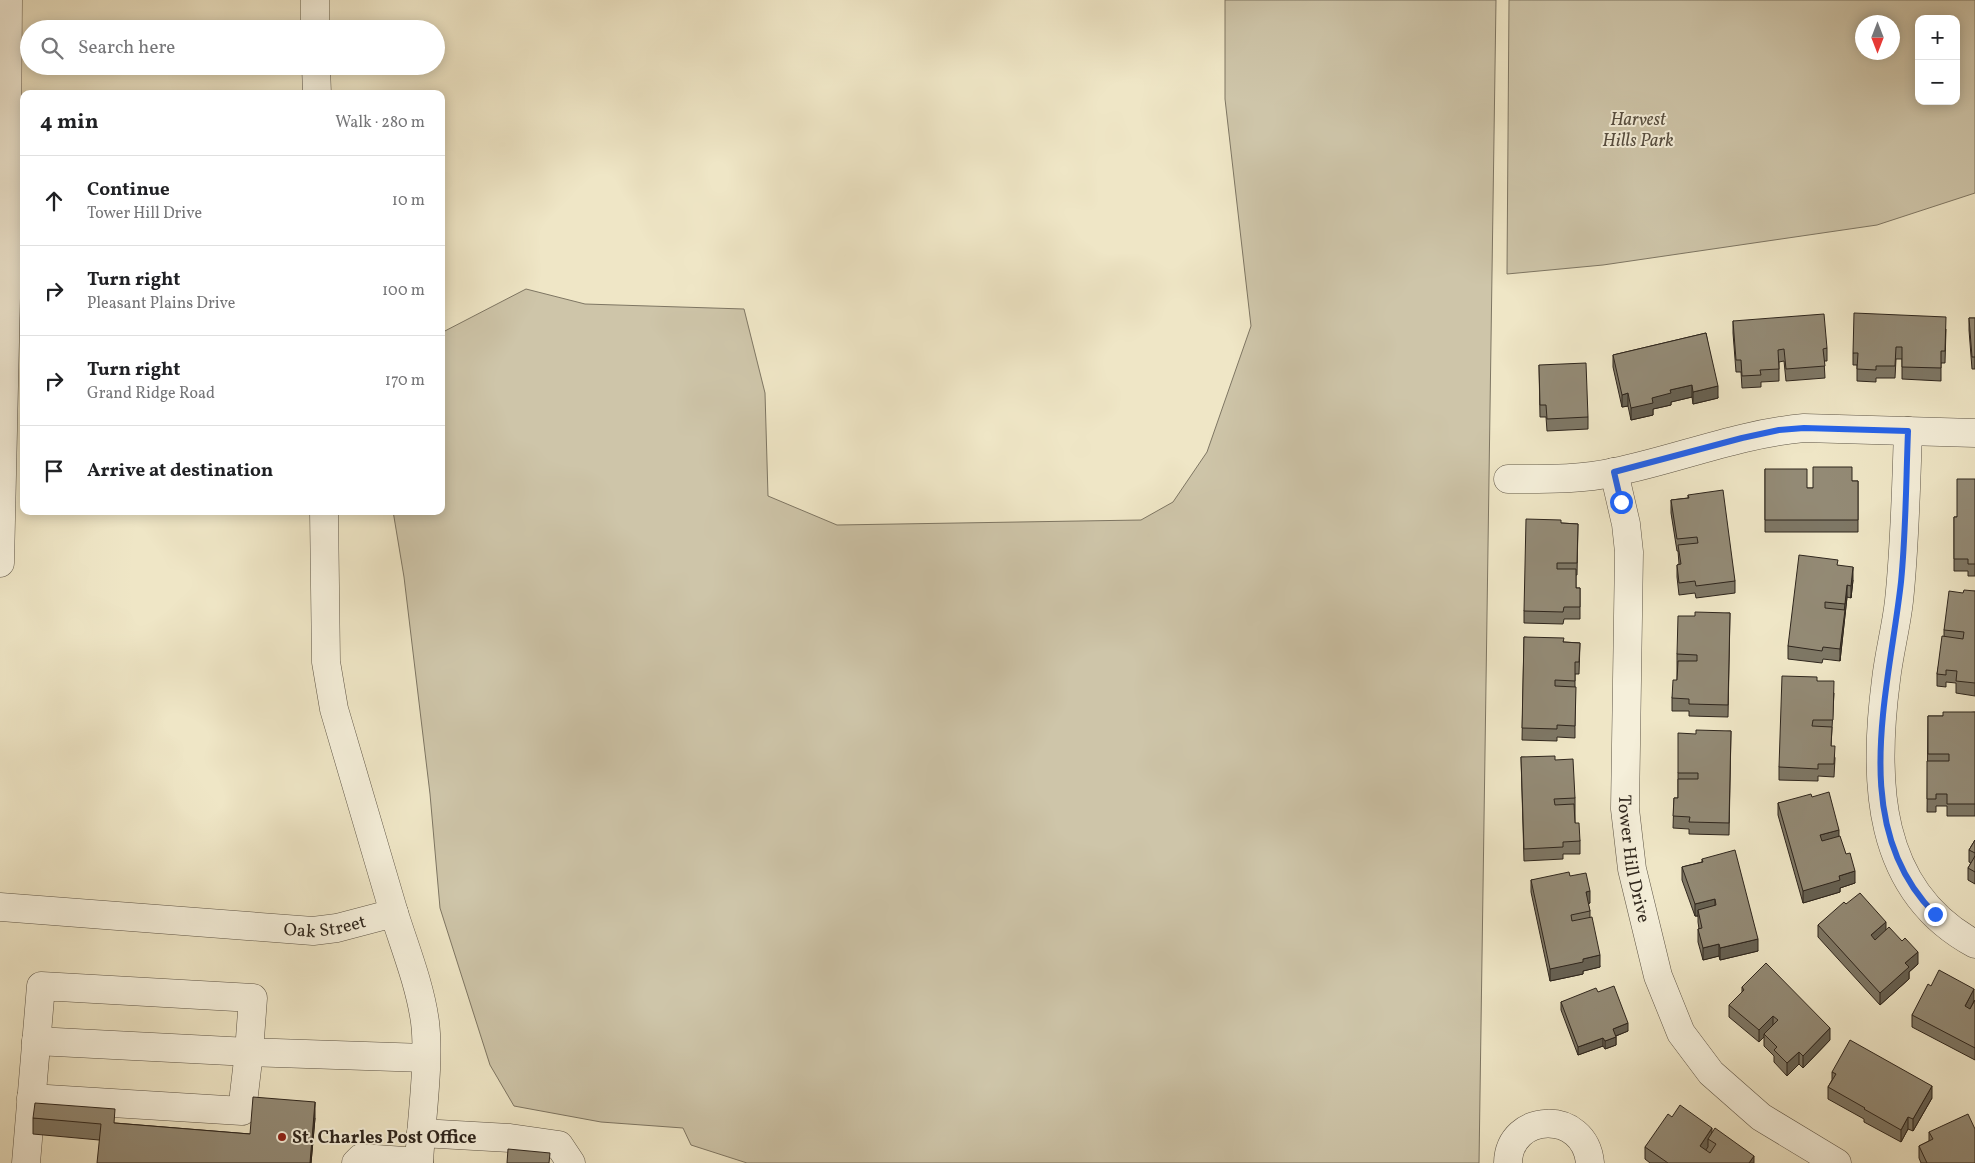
<!DOCTYPE html>
<html lang="en">
<head>
<meta charset="utf-8">
<style>
  :root { --surface:#fff; --page:#f2f2f2; --text:#202124; --muted:#757577; --line:#e0e0e0 }
  body { margin:0; font-family:Vollkorn,serif; background:var(--page); color:var(--text) }
  .controls { position:absolute; right:15px; top:15px; display:grid; overflow:hidden; border-radius:10px; box-shadow:0 2px 12px #0003 }
  .controls button { width:45px; height:45px; display:grid; place-items:center; padding:0; border:0; border-bottom:1px solid var(--line); background:var(--surface); color:var(--text); font:25px sans-serif }
  .compass { position:absolute; left:1855px; top:15px; width:45px; height:45px; border-radius:50%; background:var(--surface); box-shadow:0 2px 12px #0003; rotate:180deg }
  .stop { position:absolute; width:15px; height:15px; margin:-11px; border:4px solid #2563eb; border-radius:50%; background:#fff }
  .stop.end { background:#2563eb; border-color:#fff; box-shadow:0 1px 5px #0008 }
  .list { margin:0; padding:0; list-style:none }
  h2 { display:flex; justify-content:space-between; align-items:center; height:65px; margin:0; padding:0 20px; font-size:21px }
  h2 small { font-size:16px; font-weight:400; color:var(--muted) }
  .list li { display:grid; grid-template-columns:32px 1fr auto; gap:15px; align-items:center; box-sizing:border-box; height:90px; padding:0 20px; border-top:1px solid var(--line) }
  .list b { display:block; font-size:19px; white-space:nowrap }
  .list p { margin:0; font-size:16px; white-space:nowrap; color:var(--muted) }
  .list em { font-size:16px; font-style:normal; color:var(--muted) }
  .icon { flex:none; width:28px; height:28px; fill:none; stroke:currentColor; stroke-width:2; stroke-linecap:round; stroke-linejoin:round }
  .map { position:relative; flex:none; width:1975px; height:1163px; overflow:hidden }
  .search { position:absolute; background:var(--surface); box-shadow:0 2px 12px #0003; left:20px; top:20px; width:425px; height:55px; display:flex; align-items:center; gap:12px; box-sizing:border-box; padding:0 18px; border-radius:28px; color:var(--muted); font-size:19px }
  .panel { position:absolute; background:var(--surface); box-shadow:0 2px 12px #0003; left:20px; top:90px; width:425px; height:425px; border-radius:10px }
  .map>svg:first-child { display:block }
  .green { fill:#cec5a9; stroke:#7e7663; fill-rule:evenodd }
  .lines { fill:none; stroke-linecap:round; stroke-linejoin:round }
  .minor-casing { stroke:#5f5647; stroke-width:29 }
  .minor { stroke:#f5efda; stroke-width:28 }
  .wall { fill:#7e7765; stroke:#2f261d }
  .shaded-wall { fill:#676152; stroke:#2f261d }
  .building { fill:#938a75; stroke:#2f261d }
  .route { stroke:#2563eb; stroke-width:6 }
  .poi-dot { fill:#8f2418; stroke:#f5efda; stroke-width:2 }
  .labels { text-anchor:middle; stroke-width:4; stroke-linejoin:round; paint-order:stroke }
  .park-label { font-size:18px; font-style:italic; fill:#574e40; stroke:#f5efda }
  .street-label { font-size:18px; fill:#2f261d; stroke:#f5efda }
  .poi-label { font-size:18px; font-weight:bold; fill:#2f261d; stroke:#f5efda; text-anchor:start }
</style>
</head>
<body>
<div class="map">
<svg width="1975" height="1163" viewBox="0 0 1975 1163">
  <rect width="100%" height="100%" fill="#efe6c6"/>
  <filter id="stains"><feTurbulence type="fractalNoise" baseFrequency=".004" numOctaves="4"/><feColorMatrix values="0 0 0 0 .2 0 0 0 0 .09 0 0 0 0 .02 0 0 0 .5 -.17"/></filter>
  <radialGradient id="worn" r=".72"><stop offset=".6" stop-color="#630" stop-opacity="0"/><stop offset="1" stop-color="#630" stop-opacity=".3"/></radialGradient>
  <path class="green" d="M1225,0H1496L1479,1163H747L691,1145L683,1128L601,1122L514,1106L490,1065L440,908L430,794L404,577L393,511H441V333L526,289L585,304L744,309L765,393L768,496L837,525L1141,520L1173,502L1207,452L1251,326L1225,99Z
    M1509,0H1975V193L1877,225L1603,265L1507,274ZM1919,19H1956V101H1919ZM1862,22H1892V52H1862Z"/>
  <g class="lines">
    <g class="minor-casing">
      <g id="minor">
        <path d="M315,0V29"/>
        <path d="M316,66L317,94"/>
        <path d="M1908,431C1906,488 1905,545 1899,601C1896,628 1889,653 1886,680C1873,779 1875,890 1975,944"/>
        <path id="s1" d="M1614,472L1626,524L1629,552L1625,809L1632,869L1658,976L1681,1033L1711,1073L1761,1117L1837,1163"/>
        <path d="M1508,479C1544,479 1580,480 1615,472C1678,459 1738,434 1804,428L1975,433"/>
        <path d="M324,511L326,662L334,709L394,913"/>
        <path d="M0,563L6,298L8,0"/>
        <path id="s2" d="M0,907L313,931L337,928L394,913C405,948 420,985 425,1022C430,1063 421,1121 419,1163"/>
        <path d="M31,1098L242,1111L249,1052L36,1041"/>
        <path d="M421,1133L510,1138L559,1145L571,1163"/>
        <path d="M26,1163L41,986L253,998L249,1052L425,1058"/>
        <path d="M356,1163L361,1158L419,1162"/>
        <path d="M1508,1163C1509,1112 1585,1109 1590,1163"/>
      </g>
    </g>
    <use href="#minor" class="minor"/>
  </g>
  <path class="wall" d="M1969,318H1975V369H1972L1969,330Z
    M1733,321L1827,348V361H1824L1825,378L1786,381L1784,361L1779,362V381L1761,382V387L1742,388L1741,372H1736L1733,333Z
    M1946,329L1945,363H1941V381L1902,379V359H1896L1895,378H1876V382L1857,381V365H1853V353Z
    M1706,333L1718,398L1693,404L1692,397L1671,402V405L1653,409V415L1631,420L1628,406L1622,407L1613,367V355Z
    M1539,365L1588,417V429L1547,431L1546,417H1540Z
    M1765,469L1807,488H1813L1852,481H1858V532H1765Z
    M1975,479V576H1968V571H1954V517H1957Z
    M1688,495L1735,581V593L1696,598L1695,593L1679,595L1677,577V565L1679,564L1678,551H1677L1671,513V500L1688,498Z
    M1561,523L1578,524L1577,575H1576V588H1580V619H1564L1563,624L1524,623V611Z
    M1838,565L1853,580L1851,598L1847,597L1840,661L1823,659L1822,663L1788,659V646Z
    M1975,591V696L1956,693V683L1946,682V687L1937,686V674L1944,636V630L1963,593Z
    M1730,613L1728,717L1689,716V711H1672V698L1677,680V654L1695,616Z
    M1524,637L1564,642L1580,643L1579,674H1575V738L1557,737V741L1522,740Z
    M1817,681L1834,693L1831,746L1835,758L1834,777L1818,776V781L1779,780V767Z
    M1975,712V816H1947V806H1936V812H1927L1928,716H1943Z
    M1731,731L1729,835L1689,834V829L1673,828L1674,798H1678V773L1696,734Z
    M1521,757L1555,760L1575,798V823L1580,841V854H1563V859L1524,861Z
    M1812,797L1839,836L1855,883L1840,888V892L1803,903L1778,815V803Z
    M1975,840V884L1968,880V868L1971,863L1969,862V850Z
    M1702,859L1758,951L1720,960L1719,956L1703,960L1698,942V929H1699L1698,922V916H1695L1682,880V867L1702,862Z
    M1570,876L1590,903L1588,904L1590,911V917L1600,967L1583,971V974L1550,981L1531,892V880Z
    M1846,904L1886,930L1918,964L1909,972V979L1880,1005L1818,937V925Z
    M1931,986L1974,1001L1970,1009L1975,1000V1060L1912,1027V1015Z
    M1742,987L1830,1040L1803,1068L1799,1064L1787,1076L1774,1062V1056L1764,1046V1037L1759,1042L1729,1017V1005L1742,992Z
    M1598,992L1628,1031L1616,1036V1045L1605,1049L1603,1046L1578,1055L1561,1010V1002Z
    M1832,1072L1932,1098L1913,1131L1908,1129L1901,1142L1864,1122V1119L1828,1099V1087L1832,1080Z
    M1672,1117L1712,1132L1754,1163H1650L1645,1159V1147Z
    M33,1118L115,1123L250,1134L315,1118L311,1163L99,1140L33,1134Z
    M1929,1132L1975,1163H1921L1919,1158V1146L1929,1141Z"/>
  <path class="shaded-wall" d="M1692,385V397L1671,402V405L1653,409V415L1631,420V408L1652,398L1670,390Z
    M1718,386V398L1693,404V392Z
    M1628,393V406L1622,407V395Z
    M1853,567V580L1851,598V586Z
    M1847,585V597L1840,661V649Z
    M1839,830V842L1820,847V835Z
    M1855,871V883L1840,888V892L1803,903V891L1839,876Z
    M1590,891V903L1586,904V892Z
    M1715,899V912L1698,910V916H1695V904Z
    M1886,922V934L1871,947V935Z
    M1758,939V951L1720,960V948Z
    M1719,944V956L1703,960V948Z
    M1918,952V964L1909,972V979L1880,1005V993L1905,963Z
    M1600,955V967L1583,971V974L1550,981V969L1583,959Z
    M1974,989V1001L1965,1019V1006Z
    M1773,1016V1028L1764,1034V1037L1759,1042V1030Z
    M1628,1023V1031L1613,1037V1029Z
    M1830,1028V1040L1803,1068V1056Z
    M1616,1037V1045L1605,1049V1041Z
    M1603,1038V1046L1578,1055V1047Z
    M1799,1052V1064L1787,1076V1063Z
    M1932,1086V1098L1913,1131V1119Z
    M315,1102V1118L311,1163H310Z
    M1908,1117V1129L1901,1142V1130Z
    M1712,1128V1140L1708,1139V1147L1700,1158V1146Z
    M1754,1156V1163H1749Z"/>
  <path class="building" d="M1854,313L1946,317L1945,351H1941V368L1902,367V347H1896L1895,366H1876V370L1857,369L1858,353H1853Z
    M1824,314L1827,348L1823,349L1825,366L1786,369L1784,349L1778,350L1779,369L1760,370L1761,375L1742,376L1741,360H1736L1733,321Z
    M1969,318H1975V357H1972Z
    M1706,333L1718,386L1693,392L1692,385L1670,390L1671,393L1652,398L1653,403L1631,408L1628,393L1622,395L1613,355Z
    M1586,363L1588,417L1547,419L1546,405H1540L1539,365Z
    M1813,467H1852V481H1858V520H1765V469H1807V488H1813Z
    M1957,479H1975V564H1968V559H1954V517H1957Z
    M1723,490L1735,581L1696,586L1695,581L1679,583L1677,565L1681,564L1678,545L1698,543L1697,537L1677,539L1671,500L1689,498L1688,495Z
    M1526,519L1561,520V523L1578,524L1577,563H1557V569H1576V588H1580V607H1564L1563,612L1524,611Z
    M1799,555L1838,560L1837,565L1853,567L1851,586L1847,585L1845,604L1825,602V608L1845,610L1840,649L1823,647L1822,651L1788,646Z
    M1964,590L1975,591V683L1956,681L1957,671L1946,670V675L1937,674L1942,636L1963,639L1964,632L1944,630L1949,591L1963,593Z
    M1695,612L1730,613L1728,705L1689,704V699L1672,698L1673,680H1677L1678,661H1697V655L1677,654L1678,616H1695Z
    M1524,637L1564,638L1563,642L1580,643L1579,662H1575V681L1555,680V686L1576,687L1575,726L1557,725V729L1522,728Z
    M1782,676L1817,677V681H1834L1833,720H1813L1812,726L1832,727L1831,746H1835L1834,764H1818V769L1779,767Z
    M1943,712H1975V804H1947V794H1936V799H1927V761H1949V754H1928V716H1943Z
    M1696,730L1731,731L1729,823L1689,822L1690,817L1673,816L1674,798H1678V779H1698V773H1678V733L1696,734Z
    M1555,756V760L1573,759L1575,798L1554,799L1555,805L1574,804L1575,823H1579L1580,841L1563,842V847L1524,849L1521,757Z
    M1829,792L1839,830L1820,835L1822,841L1840,836L1846,854L1850,853L1855,871L1839,876L1840,880L1803,891L1778,803L1811,794L1812,797Z
    M1975,840V853L1969,850Z
    M1735,850L1758,939L1720,948L1719,944L1703,948L1698,929L1702,928L1698,910L1716,905L1715,899L1695,904L1682,867L1703,862L1702,859Z
    M1975,856V872L1968,868Z
    M1569,872L1570,876L1586,873L1590,891L1586,892L1590,911L1571,915L1572,921L1592,917L1600,955L1583,959V962L1550,969L1531,880Z
    M1860,893L1886,922L1871,935L1875,940L1889,927L1902,941L1905,938L1918,952L1905,963L1909,967L1880,993L1818,925L1844,902L1846,904Z
    M1766,963L1830,1028L1803,1056L1799,1052L1787,1063L1774,1050L1777,1047L1764,1034L1778,1020L1773,1016L1759,1030L1729,1005L1744,990L1742,987Z
    M1939,970L1974,989L1965,1006L1970,1009L1975,1000V1048L1912,1015L1928,984L1931,986Z
    M1614,986L1628,1023L1613,1029L1616,1037L1605,1041L1603,1038L1578,1047L1561,1002L1596,988L1598,992Z
    M1850,1040L1932,1086L1913,1119L1908,1117L1901,1130L1864,1109L1865,1108L1828,1087L1836,1074L1832,1072Z
    M253,1097L315,1102L310,1163H97L101,1124L33,1118L35,1103L115,1109L114,1123L250,1134Z
    M1680,1105L1712,1128L1700,1146L1710,1153L1716,1144L1708,1139L1715,1128L1754,1156L1749,1163H1668L1645,1147L1668,1114L1672,1117Z
    M1968,1114L1975,1129V1163H1927L1919,1146L1933,1139L1929,1132Z
    M508,1149L550,1153L549,1163H507Z"/>
  <g class="lines">
    <path class="route" d="M1621,502L1614,472L1742,438L1779,430L1804,428L1908,431C1906,481 1906,532 1901,582C1889,691 1847,826 1935,914"/>
  </g>
  <circle class="poi-dot" cx="282" cy="1137" r="5"/>
  <g class="labels">
    <g class="park-label">
      <text x="1638" y="125">Harvest<tspan x="1638" dy="21">Hills Park</tspan></text>
    </g>
    <g class="street-label">
      <text dy="6" stroke="none"><textPath href="#s1" startOffset="389">Tower Hill Drive</textPath></text>
      <text dy="6" stroke="none"><textPath href="#s2" startOffset="326">Oak Street</textPath></text>
    </g>
    <g class="poi-label">
      <text x="292" y="1143">St. Charles Post Office</text>
    </g>
  </g>
  <rect width="100%" height="100%" filter="url(#stains)"/>
  <rect width="100%" height="100%" fill="url(#worn)"/>
</svg>
<div class="controls">
<button>+</button>
<button>−</button>
</div>
<svg class="compass" viewBox="-18 -18 36 36"><path d="M0-13l5 13h-10z" fill="#e53935"/><path d="M0 13l5-13h-10z" fill="#757577"/></svg>
<div class="stop" style="left:1621px;top:502px"></div>
<div class="stop end" style="left:1935px;top:914px"></div>
<div class="search"><svg class="icon" aria-label="search" viewBox="0 0 24 24"><circle cx="10" cy="10" r="6"/><path d="M15 15l6 6"/></svg>Search here</div>
<section class="panel">
<h2>4 min<small>Walk · 280 m</small></h2>
<ul class="list">
<li><svg class="icon" aria-label="ahead" viewBox="0 0 24 24"><path d="M12 20V5M6 11l6-6 6 6"/></svg><div><b>Continue</b><p>Tower Hill Drive</p></div><em>10 m</em></li>
<li><svg class="icon" aria-label="right" viewBox="0 0 24 24"><path d="M7 20v-9h11M14 6l5 5-5 5"/></svg><div><b>Turn right</b><p>Pleasant Plains Drive</p></div><em>100 m</em></li>
<li><svg class="icon" aria-label="right" viewBox="0 0 24 24"><path d="M7 20v-9h11M14 6l5 5-5 5"/></svg><div><b>Turn right</b><p>Grand Ridge Road</p></div><em>170 m</em></li>
<li><svg class="icon" aria-label="arrive" viewBox="0 0 24 24"><path d="M6 21V4h12l-3 4 3 4H6"/></svg><div><b>Arrive at destination</b></div></li>
</ul>
</section>
</div>
</body>
</html>
